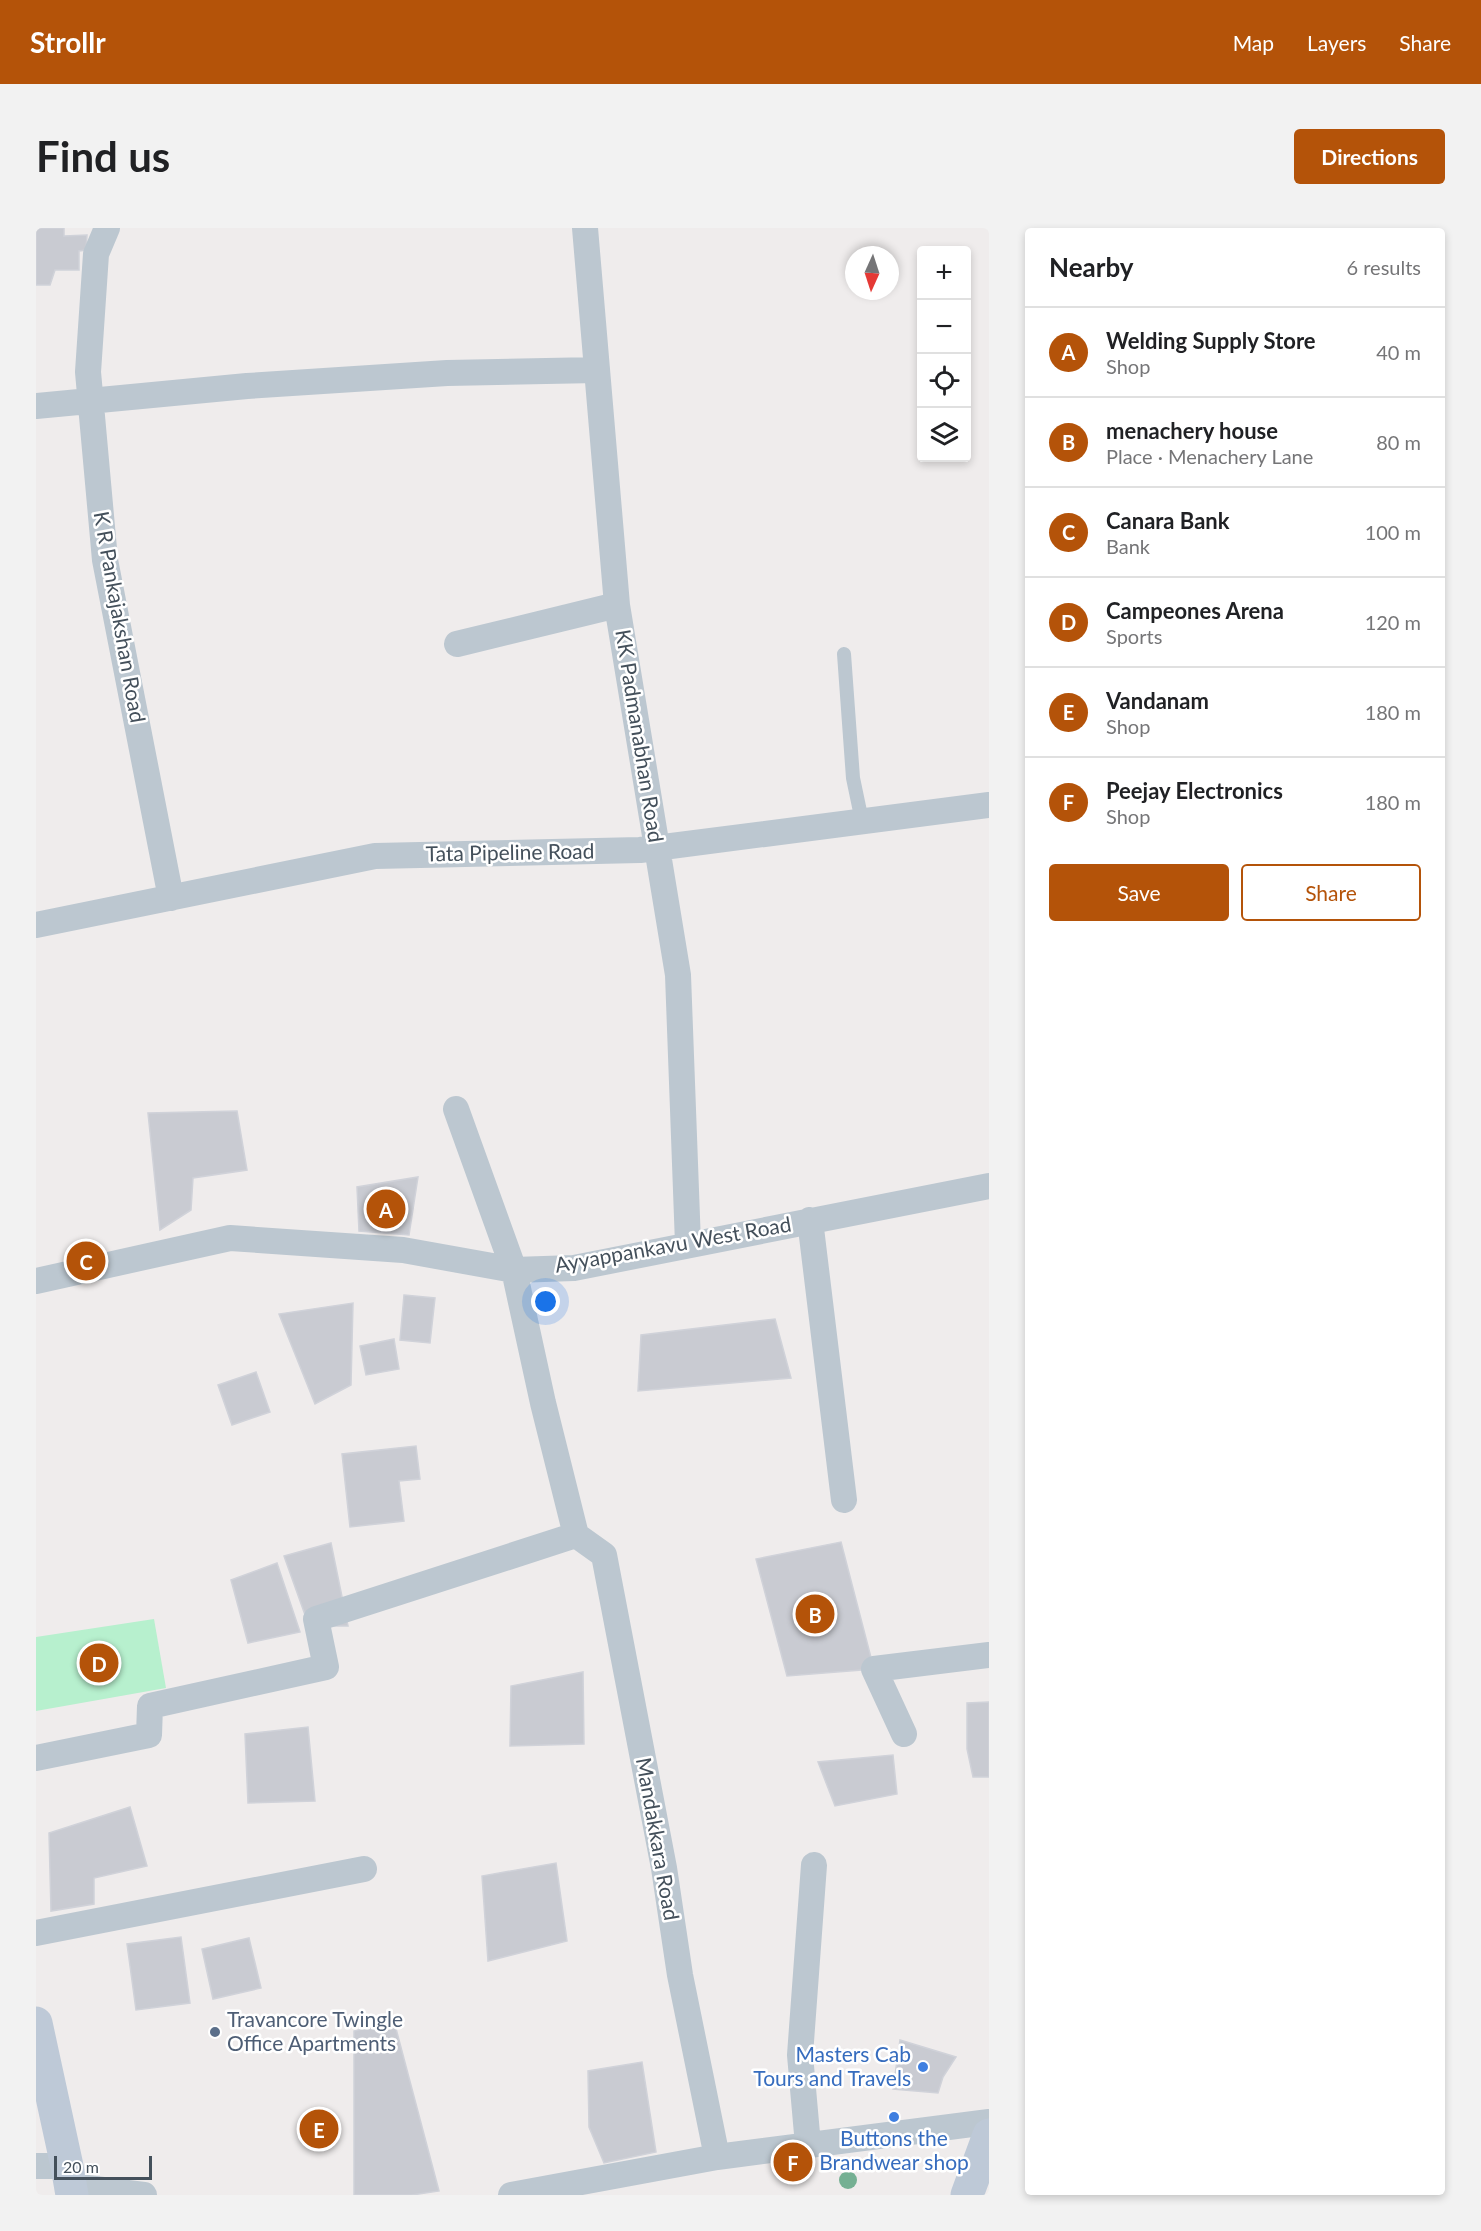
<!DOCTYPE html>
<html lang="en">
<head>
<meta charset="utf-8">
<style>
  :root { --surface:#fff; --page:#f2f2f2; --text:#202124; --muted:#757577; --line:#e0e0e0; --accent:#b45309 }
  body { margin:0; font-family:Lato,sans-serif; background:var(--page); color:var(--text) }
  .controls { position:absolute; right:18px; top:18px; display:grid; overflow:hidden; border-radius:6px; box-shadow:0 3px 9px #0003 }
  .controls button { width:54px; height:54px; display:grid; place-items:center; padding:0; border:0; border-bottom:2px solid var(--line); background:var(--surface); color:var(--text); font:30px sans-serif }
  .compass { position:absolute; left:809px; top:18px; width:54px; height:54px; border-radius:50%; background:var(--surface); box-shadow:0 3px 9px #0003; rotate:183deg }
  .scale { position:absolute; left:18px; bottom:15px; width:98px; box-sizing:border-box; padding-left:6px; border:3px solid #44505b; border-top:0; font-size:16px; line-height:21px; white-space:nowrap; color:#44505b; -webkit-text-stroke:4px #fff; paint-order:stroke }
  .you { position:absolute; left:510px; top:1074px; width:21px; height:21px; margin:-15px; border:4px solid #fff; border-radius:50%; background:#1a73e8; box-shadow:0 0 0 9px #1a73e833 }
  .badge { display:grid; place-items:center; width:39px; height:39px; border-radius:50%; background:var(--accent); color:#fff; font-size:20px; font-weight:700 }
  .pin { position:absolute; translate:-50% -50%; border:3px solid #fff; box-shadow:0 2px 6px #0006 }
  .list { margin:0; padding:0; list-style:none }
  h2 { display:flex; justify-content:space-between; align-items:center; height:78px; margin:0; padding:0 24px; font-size:26px }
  h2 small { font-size:20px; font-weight:400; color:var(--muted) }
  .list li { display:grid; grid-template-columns:39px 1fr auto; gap:18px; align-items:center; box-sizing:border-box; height:90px; padding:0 24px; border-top:2px solid var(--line) }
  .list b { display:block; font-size:22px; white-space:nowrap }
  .list p { margin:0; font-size:20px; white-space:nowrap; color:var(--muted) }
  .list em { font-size:20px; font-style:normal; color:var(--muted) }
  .actions { display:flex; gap:12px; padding:18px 24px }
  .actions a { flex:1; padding:14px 0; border:2px solid var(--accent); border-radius:6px; text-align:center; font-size:21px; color:var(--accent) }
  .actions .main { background:var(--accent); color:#fff }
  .icon { flex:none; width:33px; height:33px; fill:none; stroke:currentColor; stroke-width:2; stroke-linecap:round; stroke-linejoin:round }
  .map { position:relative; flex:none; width:953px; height:1967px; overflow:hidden; border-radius:6px }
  header { display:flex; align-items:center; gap:36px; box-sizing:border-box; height:84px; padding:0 30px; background:var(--accent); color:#fff }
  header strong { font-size:28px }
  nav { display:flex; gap:33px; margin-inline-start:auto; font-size:21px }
  .intro { display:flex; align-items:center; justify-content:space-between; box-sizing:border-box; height:144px; padding:0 36px }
  h1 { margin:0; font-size:42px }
  .button { padding:15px 27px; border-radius:6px; background:var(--accent); color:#fff; font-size:21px; font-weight:700 }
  main { display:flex; gap:36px; padding:0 36px }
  aside { flex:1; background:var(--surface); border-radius:6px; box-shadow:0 3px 9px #0003 }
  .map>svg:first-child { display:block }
  .green { fill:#b7f0ce }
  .building { fill:#c9cbd2; stroke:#d0d2d9; stroke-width:1.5 }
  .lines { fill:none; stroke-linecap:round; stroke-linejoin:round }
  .lane { stroke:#bcc7d0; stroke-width:14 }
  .street { stroke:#bcc7d0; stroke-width:26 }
  .secondary { stroke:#bec9d7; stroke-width:33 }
  .tree { fill:#75b093 }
  .service-dot { fill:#5c6f8a; stroke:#fff; stroke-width:2 }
  .shop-dot { fill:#3f7fe0; stroke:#fff; stroke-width:2 }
  .labels { text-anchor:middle; stroke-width:5; stroke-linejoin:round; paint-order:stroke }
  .street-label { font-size:21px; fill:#44505b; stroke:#fff }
  .service-label { font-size:21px; fill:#4e5e75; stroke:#fff; text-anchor:start }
  .shop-label { font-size:21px; fill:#366cbe; stroke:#fff; text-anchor:end }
</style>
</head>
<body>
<header>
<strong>Strollr</strong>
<nav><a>Map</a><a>Layers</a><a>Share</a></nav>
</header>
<div class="intro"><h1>Find us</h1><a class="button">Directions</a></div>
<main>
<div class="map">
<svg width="953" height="1967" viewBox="0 0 953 1967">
  <rect width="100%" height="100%" fill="#efecec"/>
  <path class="green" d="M118,1391L130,1460L0,1483V1409Z"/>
  <path class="building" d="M0,0H28V8L51,7L50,22L43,23V42H19L14,57H0Z
    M201,883L211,942L157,950L155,982L124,1002L112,885Z
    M382,949L373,1007L323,1003L321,959Z
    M368,1067L399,1070L394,1115L364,1112Z
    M317,1075L315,1157L279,1176L243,1086Z
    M739,1091L755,1150L602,1163L605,1107Z
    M358,1111L363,1141L330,1147L324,1118Z
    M220,1144L234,1184L196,1197L182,1157Z
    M380,1218L384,1251L363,1253L368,1293L314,1299L306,1226Z
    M805,1314L838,1441L751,1448L720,1331Z
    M295,1315L312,1398H273L248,1328Z
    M241,1335L264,1404L212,1415L195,1352Z
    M547,1444L548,1516L474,1518L475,1458Z
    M953,1474V1549H937L931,1521V1475Z
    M272,1499L279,1573L212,1575L209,1506Z
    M857,1527L861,1566L799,1578L782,1534Z
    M94,1579L111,1638L58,1650V1676L15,1683L13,1605Z
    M520,1635L531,1713L452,1733L446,1648Z
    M145,1709L154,1775L100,1782L91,1716Z
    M213,1710L225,1760L177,1771L166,1721Z
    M358,1793L403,1963L376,1967H318V1803Z
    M864,1812L920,1829L907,1849L902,1865L857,1861Z
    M606,1834L620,1924L568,1935L553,1899L552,1843Z"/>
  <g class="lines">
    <path class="lane" d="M808,426L817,550L826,593"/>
    <path class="street" d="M71,0L60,26L52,144L69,332L135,670
      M549,0L581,377L642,747L652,1016
      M0,178L211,158L411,145L561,142
      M421,416L581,377
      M0,697L339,628L604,622L953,577
      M420,881L478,1042L507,1175L540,1307L568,1327L628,1640L644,1747L681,1929
      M774,992L808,1272
      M0,1053L194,1010L367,1022L478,1042L538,1040L953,958
      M868,1506L838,1441L953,1427
      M0,1530L113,1507L114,1478L290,1439L280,1391L540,1307
      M0,1705L328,1641
      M772,1917L764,1827L778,1637
      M0,1938H31
      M35,1958L108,1967
      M475,1967L681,1929L953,1894"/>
    <path class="secondary" d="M0,1795L31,1938L36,1967
      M931,1967L953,1907"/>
  </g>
  <circle class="tree" cx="812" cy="1952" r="9"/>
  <circle class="service-dot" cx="179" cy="1804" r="6"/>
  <g class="shop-dot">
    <circle cx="887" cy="1839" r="6"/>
    <circle cx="858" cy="1889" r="6"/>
  </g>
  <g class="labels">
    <g class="street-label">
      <text transform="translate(83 389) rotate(80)" y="7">K R Pankajakshan Road</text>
      <text transform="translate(603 508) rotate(81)" y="7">KK Padmanabhan Road</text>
      <text transform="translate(474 625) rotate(-1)" y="7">Tata Pipeline Road</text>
      <text transform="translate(637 1017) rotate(-10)" y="7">Ayyappankavu West Road</text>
      <text transform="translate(621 1611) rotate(80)" y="7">Mandakkara Road</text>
    </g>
    <g class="service-label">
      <text x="191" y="1799">Travancore Twingle<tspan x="191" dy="24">Office Apartments</tspan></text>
    </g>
    <g class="shop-label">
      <text x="875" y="1834">Masters Cab<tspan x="875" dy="24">Tours and Travels</tspan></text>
      <text x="858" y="1918" text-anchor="middle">Buttons the<tspan x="858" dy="24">Brandwear shop</tspan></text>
    </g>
  </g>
</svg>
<div class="controls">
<button>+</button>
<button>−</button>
<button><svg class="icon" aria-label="locate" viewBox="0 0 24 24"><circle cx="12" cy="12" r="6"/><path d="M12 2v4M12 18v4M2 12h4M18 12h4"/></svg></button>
<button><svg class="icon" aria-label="layers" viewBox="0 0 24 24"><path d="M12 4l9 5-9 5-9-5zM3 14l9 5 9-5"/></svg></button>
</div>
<svg class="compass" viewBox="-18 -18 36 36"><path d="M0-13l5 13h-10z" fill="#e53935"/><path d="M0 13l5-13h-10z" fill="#757577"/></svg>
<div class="scale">20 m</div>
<div class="you"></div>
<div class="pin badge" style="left:350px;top:981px">A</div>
<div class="pin badge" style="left:779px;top:1386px">B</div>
<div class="pin badge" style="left:50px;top:1033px">C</div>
<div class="pin badge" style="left:63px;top:1435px">D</div>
<div class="pin badge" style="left:283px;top:1901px">E</div>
<div class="pin badge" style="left:757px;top:1934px">F</div>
</div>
<aside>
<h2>Nearby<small>6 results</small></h2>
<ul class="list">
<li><span class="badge">A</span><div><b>Welding Supply Store</b><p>Shop</p></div><em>40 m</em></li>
<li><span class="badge">B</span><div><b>menachery house</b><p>Place · Menachery Lane</p></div><em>80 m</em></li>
<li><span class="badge">C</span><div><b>Canara Bank</b><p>Bank</p></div><em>100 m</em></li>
<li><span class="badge">D</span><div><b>Campeones Arena</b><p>Sports</p></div><em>120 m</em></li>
<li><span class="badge">E</span><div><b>Vandanam</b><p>Shop</p></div><em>180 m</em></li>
<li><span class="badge">F</span><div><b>Peejay Electronics</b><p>Shop</p></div><em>180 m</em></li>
</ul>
<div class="actions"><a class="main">Save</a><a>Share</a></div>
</aside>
</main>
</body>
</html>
